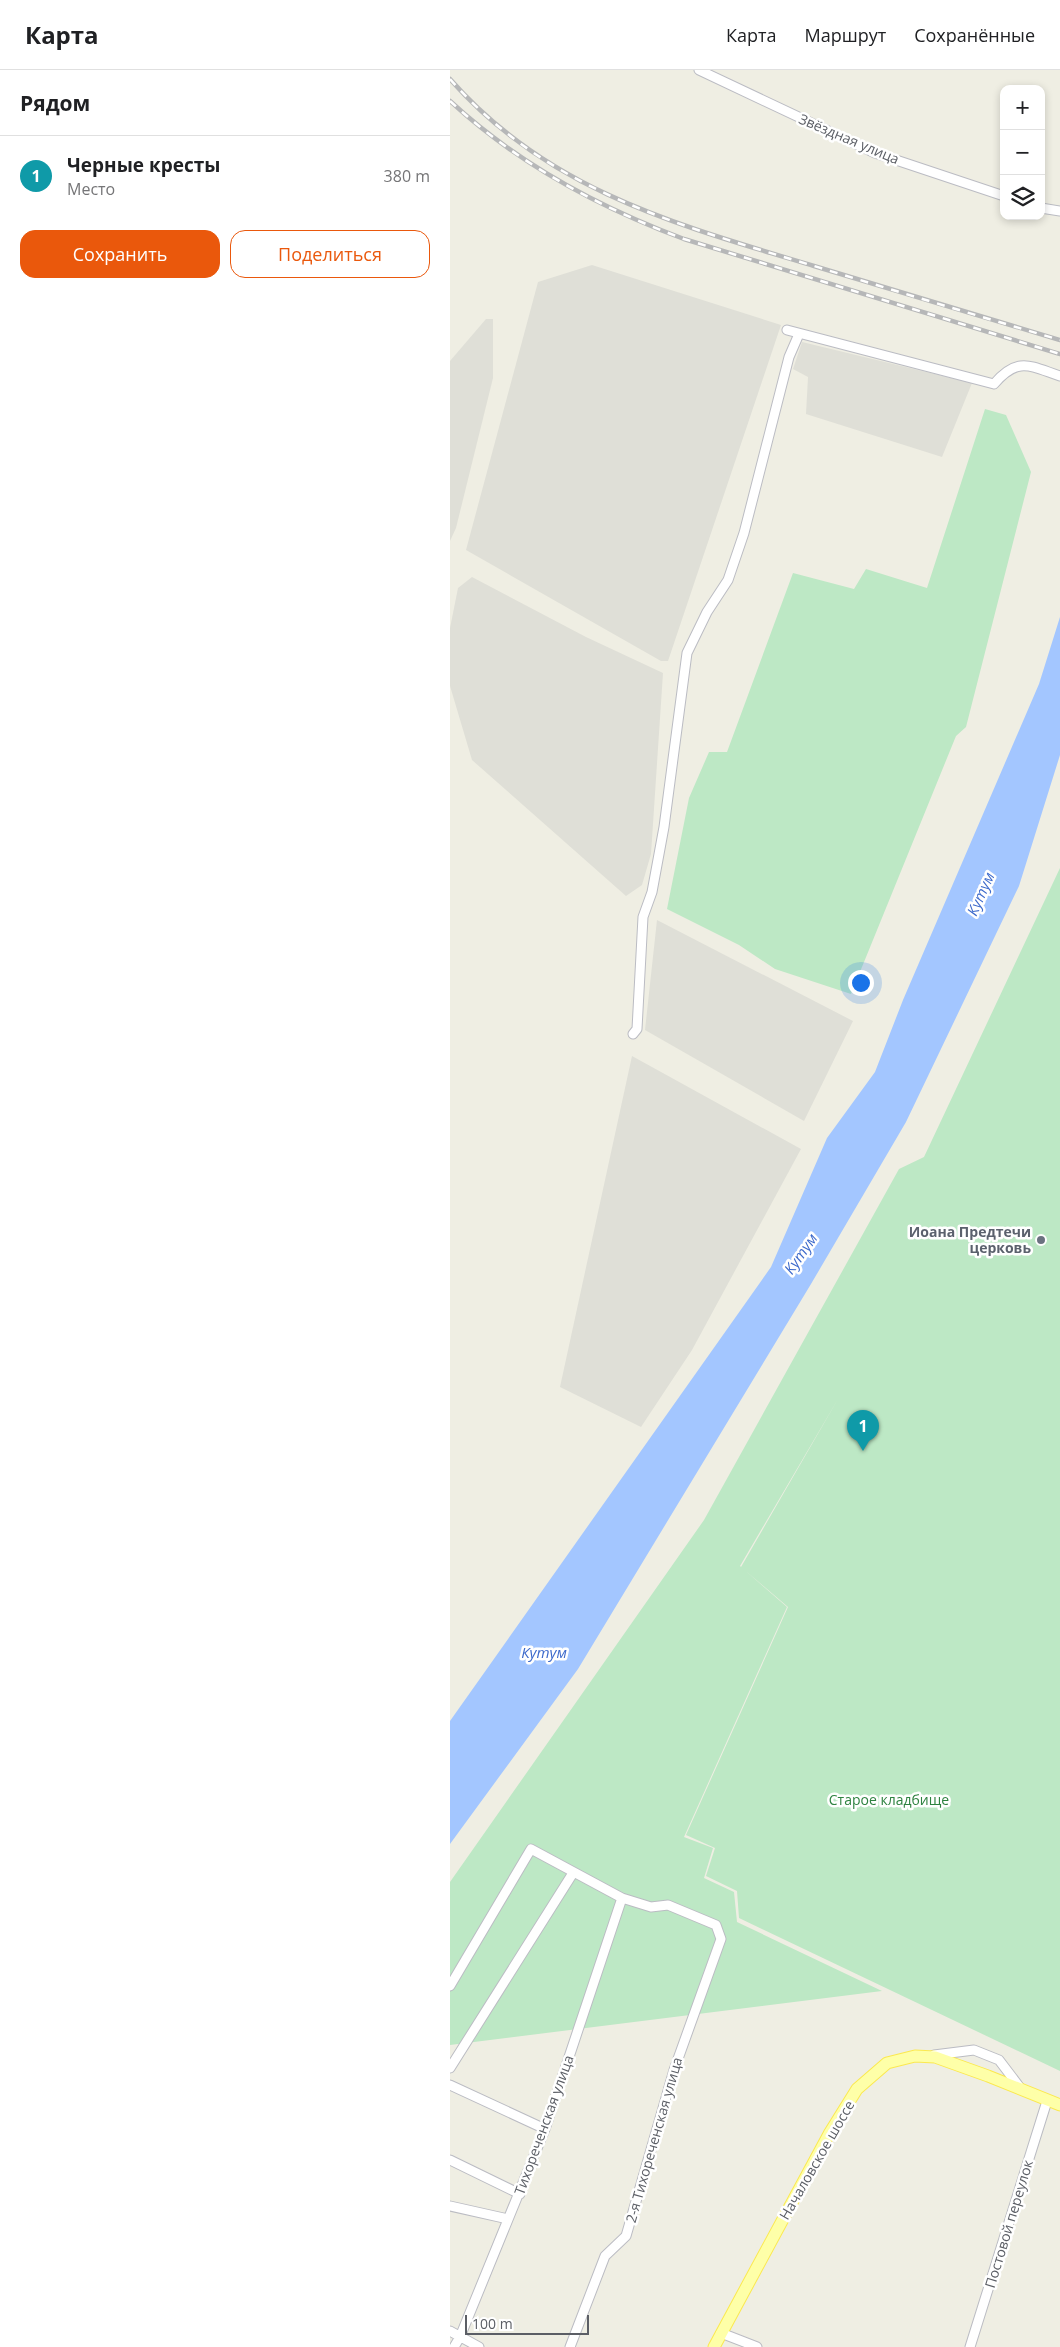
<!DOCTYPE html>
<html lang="ru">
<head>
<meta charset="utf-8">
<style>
  :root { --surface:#fff; --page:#f6f6f6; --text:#202124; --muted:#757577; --line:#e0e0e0; --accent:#ea580c }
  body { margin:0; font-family:"Open Sans",sans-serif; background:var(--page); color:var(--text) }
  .controls { position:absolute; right:15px; top:15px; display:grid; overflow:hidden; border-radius:10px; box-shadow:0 2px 8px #0003 }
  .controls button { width:45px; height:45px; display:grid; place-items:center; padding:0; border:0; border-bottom:1px solid var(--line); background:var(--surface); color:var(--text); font:25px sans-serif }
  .scale { position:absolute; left:15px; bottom:12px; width:124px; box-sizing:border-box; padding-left:5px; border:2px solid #5b5e65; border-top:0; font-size:14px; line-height:18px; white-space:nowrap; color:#5b5e65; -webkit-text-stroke:4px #fff; paint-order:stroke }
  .you { position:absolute; left:410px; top:912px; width:18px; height:18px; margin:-12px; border:4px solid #fff; border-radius:50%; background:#1a73e8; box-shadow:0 0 0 8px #1a73e833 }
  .badge { display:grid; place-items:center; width:32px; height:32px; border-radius:50%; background:var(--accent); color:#fff; font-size:16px; font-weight:700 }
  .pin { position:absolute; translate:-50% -41px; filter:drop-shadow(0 1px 2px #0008) }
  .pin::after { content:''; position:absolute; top:26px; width:18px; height:15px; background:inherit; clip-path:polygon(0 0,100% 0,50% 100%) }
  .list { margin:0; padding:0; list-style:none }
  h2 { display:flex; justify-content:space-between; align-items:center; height:65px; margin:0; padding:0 20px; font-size:21px }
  h2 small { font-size:16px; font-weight:400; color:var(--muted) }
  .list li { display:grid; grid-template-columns:32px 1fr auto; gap:15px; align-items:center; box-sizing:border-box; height:80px; padding:0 20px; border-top:1px solid var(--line) }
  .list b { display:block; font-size:19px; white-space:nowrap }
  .list p { margin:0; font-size:16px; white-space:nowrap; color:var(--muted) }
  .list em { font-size:16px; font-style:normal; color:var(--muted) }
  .actions { display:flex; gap:10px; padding:15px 20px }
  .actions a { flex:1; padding:11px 0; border:1px solid var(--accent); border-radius:15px; text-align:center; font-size:18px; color:var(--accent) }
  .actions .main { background:var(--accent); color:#fff }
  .icon { flex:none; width:28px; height:28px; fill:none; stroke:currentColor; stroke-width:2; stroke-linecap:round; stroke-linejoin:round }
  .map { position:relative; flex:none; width:610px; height:2277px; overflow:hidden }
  header { display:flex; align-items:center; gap:30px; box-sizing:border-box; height:70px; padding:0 25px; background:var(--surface); border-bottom:1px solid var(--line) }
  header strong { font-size:24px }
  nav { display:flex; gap:28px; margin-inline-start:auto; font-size:18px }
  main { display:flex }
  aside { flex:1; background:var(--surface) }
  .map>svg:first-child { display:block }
  .industrial { fill:#dfdfd7 }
  .green { fill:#bde8c5 }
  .water { fill:#a3c6ff }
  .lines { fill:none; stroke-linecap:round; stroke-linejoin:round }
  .minor-casing { stroke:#bbbcc3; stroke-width:11 }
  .major-casing { stroke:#fbe94f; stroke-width:13 }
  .minor { stroke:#fff; stroke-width:9 }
  .major { stroke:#feffa8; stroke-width:11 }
  .rail-casing { stroke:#b6b7b8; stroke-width:4.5 }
  .rail { stroke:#fff; stroke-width:2.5; stroke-dasharray:8; stroke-linecap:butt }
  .worship-dot { fill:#6b7280; stroke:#fff; stroke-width:2 }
  .labels { text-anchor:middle; stroke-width:5; stroke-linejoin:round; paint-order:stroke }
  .street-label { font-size:14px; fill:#5b5e65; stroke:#fff }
  .worship-label { font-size:14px; font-weight:bold; fill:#5b616d; stroke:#fff; text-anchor:end }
  .park-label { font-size:14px; fill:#2e8240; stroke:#fff }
  .water-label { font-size:15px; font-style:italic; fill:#3c69cb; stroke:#fff }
</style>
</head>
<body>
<header>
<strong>Карта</strong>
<nav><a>Карта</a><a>Маршрут</a><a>Сохранённые</a></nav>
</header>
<main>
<aside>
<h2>Рядом<small></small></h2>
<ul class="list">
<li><span class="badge" style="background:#0f9aa8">1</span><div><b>Черные кресты</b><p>Место</p></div><em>380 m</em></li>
</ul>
<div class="actions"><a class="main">Сохранить</a><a>Поделиться</a></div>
</aside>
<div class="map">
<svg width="610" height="2277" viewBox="0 0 610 2277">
  <rect width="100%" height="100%" fill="#efeee3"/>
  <path class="industrial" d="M142,195L331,255L218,591H211L16,480L88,212Z
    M36,249H43V308L6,458L0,471V291Z
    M352,272L522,313L492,387L356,344L358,307L343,299Z
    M22,507L136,567L213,603L201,784L192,815L176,826L22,690L0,616V558L8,518Z
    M207,850L403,951L354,1051L195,960Z
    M182,986L351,1079L242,1280L191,1357L110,1317Z"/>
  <path class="green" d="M535,339L556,345L581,402L516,657L506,666L401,924L325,899L289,875L217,839L239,728L259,682H277L343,503L404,519L416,499L477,518Z
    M610,798V2001L289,1848L287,1821L256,1806L265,1778L236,1765L338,1537L291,1497L388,1329L290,1496L337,1537L234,1767L263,1778L254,1808L284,1822L287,1852L432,1921L0,1975V1812L254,1450L449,1099L474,1087Z"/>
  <path class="water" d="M610,547V685L569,816L456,1052L361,1214L128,1599L0,1774V1651L321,1197L377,1068L425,1002L453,930L589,614Z"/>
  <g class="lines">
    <g class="minor-casing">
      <path id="minor" d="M249,0L425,83L554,126
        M591,138L610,141
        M337,260L544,314C568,286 580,296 610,306
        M183,964L187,959L193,847L202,822L214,757L237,583L257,542L278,510L294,463L339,287L349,264
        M0,1916L81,1779L172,1828L201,1837L218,1835L266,1855L271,1869L224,2000L176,2166L155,2186L120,2277
        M484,1985L524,1980L549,1990L571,2019
        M0,1998L123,1803
        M0,2015L95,2059
        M0,2090L70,2124
        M0,2136L58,2149
        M0,2261L29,2277
        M271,2263L307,2277
        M4,2277L10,2267L95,2059L172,1828
        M520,2277L597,2031"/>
    </g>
    <g class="major-casing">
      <path id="major" d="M264,2277L379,2064L407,2019L437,1993L465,1986L485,1987L538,2006L610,2035"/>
    </g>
    <use href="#minor" class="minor"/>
    <use href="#major" class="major"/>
    <g class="rail-casing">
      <path id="rail" d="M0,9C98,121 228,155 364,196C446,221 528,246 610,270
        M0,31C68,94 148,137 234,169L610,284"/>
    </g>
    <use href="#rail" class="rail"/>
  </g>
  <circle class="worship-dot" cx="591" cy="1170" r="5"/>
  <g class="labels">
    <g class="street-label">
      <text transform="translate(399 69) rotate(23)" y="5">Звёздная улица</text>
      <text transform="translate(94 2055) rotate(-70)" y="5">Тихореченская улица</text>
      <text transform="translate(204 2070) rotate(-74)" y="5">2-я Тихореченская улица</text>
      <text transform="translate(367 2090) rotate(-60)" y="5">Началовское шоссе</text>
      <text transform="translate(559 2154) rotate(-73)" y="5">Постовой переулок</text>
    </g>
    <g class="worship-label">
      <text x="581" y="1167">Иоана Предтечи<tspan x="581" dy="16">церковь</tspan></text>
    </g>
    <g class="park-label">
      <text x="439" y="1735">Старое кладбище</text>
    </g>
    <g class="water-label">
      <text transform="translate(531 824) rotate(-66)" y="5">Кутум</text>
      <text transform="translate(351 1184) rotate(-55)" y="5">Кутум</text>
      <text x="94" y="1588">Кутум</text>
    </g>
  </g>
</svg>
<div class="controls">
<button>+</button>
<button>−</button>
<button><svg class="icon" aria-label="layers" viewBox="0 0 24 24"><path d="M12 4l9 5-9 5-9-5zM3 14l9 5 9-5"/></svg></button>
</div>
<div class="scale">100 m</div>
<div class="you"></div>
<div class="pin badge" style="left:413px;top:1381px;background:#0f9aa8">1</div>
</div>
</main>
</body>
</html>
